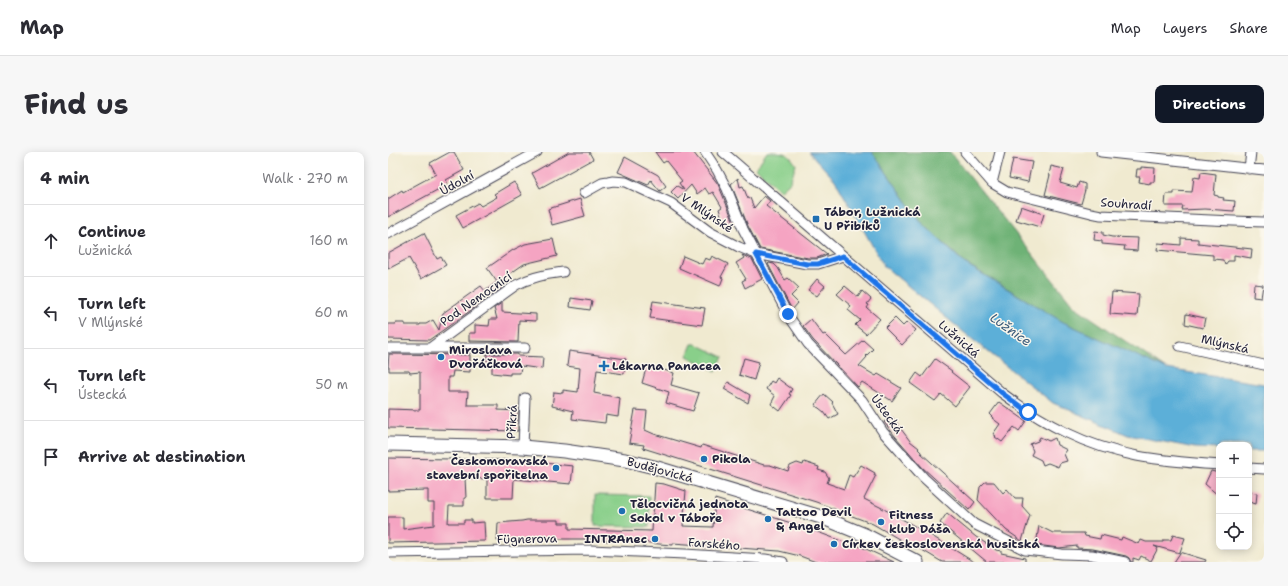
<!DOCTYPE html>
<html lang="en">
<head>
<meta charset="utf-8">
<style>
  :root { --surface:#fff; --page:#f7f7f7; --text:#2b2b33; --muted:#7c7c81; --line:#e1e1e2; --accent:#111827 }
  body { margin:0; font-family:"Shantell Sans",sans-serif; background:var(--page); color:var(--text) }
  .controls { position:absolute; right:12px; bottom:12px; display:grid; overflow:hidden; border-radius:8px; box-shadow:0 2px 10px #0003 }
  .controls button { width:36px; height:36px; display:grid; place-items:center; padding:0; border:0; border-bottom:1px solid var(--line); background:var(--surface); color:var(--text); font:20px sans-serif }
  .stop { position:absolute; width:12px; height:12px; margin:-9px; border:3px solid #1a73e8; border-radius:50%; background:#fff }
  .stop.end { background:#1a73e8; border-color:#fff; box-shadow:0 1px 4px #0008 }
  .list { margin:0; padding:0; list-style:none }
  h2 { display:flex; justify-content:space-between; align-items:center; height:52px; margin:0; padding:0 16px; font-size:17px }
  h2 small { font-size:13px; font-weight:400; color:var(--muted) }
  .list li { display:grid; grid-template-columns:26px 1fr auto; gap:12px; align-items:center; box-sizing:border-box; height:72px; padding:0 16px; border-top:1px solid var(--line) }
  .list b { display:block; font-size:15px; white-space:nowrap }
  .list p { margin:0; font-size:13px; white-space:nowrap; color:var(--muted) }
  .list em { font-size:13px; font-style:normal; color:var(--muted) }
  .icon { flex:none; width:22px; height:22px; fill:none; stroke:currentColor; stroke-width:2; stroke-linecap:round; stroke-linejoin:round }
  .map { position:relative; flex:none; width:876px; height:410px; overflow:hidden; border-radius:8px }
  header { display:flex; align-items:center; gap:24px; box-sizing:border-box; height:56px; padding:0 20px; background:var(--surface); border-bottom:1px solid var(--line) }
  header strong { font-size:19px }
  nav { display:flex; gap:22px; margin-inline-start:auto; font-size:14px }
  .intro { display:flex; align-items:center; justify-content:space-between; box-sizing:border-box; height:96px; padding:0 24px }
  h1 { margin:0; font-size:28px }
  .button { padding:10px 18px; border-radius:8px; background:var(--accent); color:#fff; font-size:14px; font-weight:700 }
  main { display:flex; gap:24px; padding:0 24px }
  aside { flex:1; background:var(--surface); border-radius:8px; box-shadow:0 2px 10px #0003 }
  .map>svg:first-child { display:block }
  .green { fill:#89cf8a; stroke:#567862 }
  .forest { fill:#6eb276; stroke:#486a58 }
  .water { fill:#5cafd8; stroke:#3f688a }
  .building { fill:#f5a4c2 }
  .lines { fill:none; stroke-linecap:round; stroke-linejoin:round }
  .street-casing { stroke:#414051; stroke-width:11 }
  .secondary-casing { stroke:#414051; stroke-width:15 }
  .street { stroke:#fff; stroke-width:9 }
  .secondary { stroke:#fff; stroke-width:13 }
  .route { stroke:#1a73e8; stroke-width:5 }
  .poi-dot { fill:#1f6fb2; stroke:#fbf7ec; stroke-width:1.5 }
  .labels { text-anchor:middle; stroke-width:3; stroke-linejoin:round; paint-order:stroke }
  .street-label { font-size:12px; fill:#22223b; stroke:#fbf7ec }
  .poi-label { font-size:12px; font-weight:bold; fill:#22223b; stroke:#fbf7ec; text-anchor:start }
  .water-label { font-size:13px; font-style:italic; fill:#395a7a; stroke:#fbf7ec }
</style>
</head>
<body>
<header>
<strong>Map</strong>
<nav><a>Map</a><a>Layers</a><a>Share</a></nav>
</header>
<div class="intro"><h1>Find us</h1><a class="button">Directions</a></div>
<main>
<aside>
<h2>4 min<small>Walk · 270 m</small></h2>
<ul class="list">
<li><svg class="icon" aria-label="ahead" viewBox="0 0 24 24"><path d="M12 20V5M6 11l6-6 6 6"/></svg><div><b>Continue</b><p>Lužnická</p></div><em>160 m</em></li>
<li><svg class="icon" aria-label="left" viewBox="0 0 24 24"><path d="M17 20v-9H6M10 6l-5 5 5 5"/></svg><div><b>Turn left</b><p>V Mlýnské</p></div><em>60 m</em></li>
<li><svg class="icon" aria-label="left" viewBox="0 0 24 24"><path d="M17 20v-9H6M10 6l-5 5 5 5"/></svg><div><b>Turn left</b><p>Ústecká</p></div><em>50 m</em></li>
<li><svg class="icon" aria-label="arrive" viewBox="0 0 24 24"><path d="M6 21V4h12l-3 4 3 4H6"/></svg><div><b>Arrive at destination</b></div></li>
</ul>
</aside>
<div class="map">
<svg width="876" height="410" viewBox="0 0 876 410">
  <rect width="100%" height="100%" fill="#fbf7ec"/>
  <filter id="ink" filterUnits="userSpaceOnUse"><feTurbulence type="fractalNoise" baseFrequency=".025" numOctaves="2"/><feDisplacementMap in="SourceGraphic" scale="8" xChannelSelector="R" yChannelSelector="G"/><feConvolveMatrix kernelMatrix="1 2 1 2 8 2 1 2 1" color-interpolation-filters="sRGB"/></filter>
  <filter id="wash" filterUnits="userSpaceOnUse"><feTurbulence type="fractalNoise" baseFrequency=".012" numOctaves="4" result="noise"/><feDisplacementMap in="SourceGraphic" scale="16" xChannelSelector="R" yChannelSelector="G"/><feGaussianBlur stdDeviation="0.9" result="paint"/><feColorMatrix in="noise" values="0 0 0 0 0 0 0 0 0 0 0 0 0 0 0 0 0 1.4 0 .05"/><feComposite in="paint" operator="in"/></filter>
  <g filter="url(#wash)">
    <rect width="100%" height="100%" fill="#f0ead0"/>
    <path class="green" d="M379,0C394,0 401,0 408,13L402,30L392,39L368,16Z
      M304,192H308L335,205L328,219L299,204Z
      M207,343L261,344V375L207,374Z"/>
    <path class="forest" d="M484,0H562L686,154L778,217L675,170L577,111L534,71Z"/>
    <path class="water" d="M421,0H484L534,71L576,111L675,170L778,217L876,232V299H861V293H831V297L807,296L740,283L665,251L584,187L496,114L447,28Z"/>
    <g id="blocks">
      <path class="building" d="M62,0H66L76,18L58,28L60,32L0,65V47L14,38L15,40L48,22L42,11Z
        M181,0H201L205,7L152,36L144,21Z
        M267,0H305L330,32L345,68L338,71L337,68L335,69L331,57L334,55L325,40L321,42L317,36L309,42L303,33L290,47L283,40L289,34L296,38L291,31L294,29L278,9L275,11Z
        M237,5L270,23L278,34L272,39L263,28L260,33L230,20Z
        M625,7L644,10L640,30L621,26Z
        M663,14L676,17L672,31L689,36L691,30L697,32V38L693,52L657,43L662,23H661Z
        M753,15L767,16L766,30H762V32L751,30L752,25H748L749,17H753Z
        M813,20L828,22L826,43L830,44V45L836,46L835,48L847,49L846,59L817,57L794,58L795,54H777L778,42H786V39L804,40L806,25L812,26Z
        M350,26L352,35L355,34L360,47L362,46L366,56L376,44L382,49L378,54L439,102L429,106H420L372,97L360,74L343,32Z
        M126,30L134,43L75,76L68,63L90,51L93,54L109,45L106,42Z
        M192,47L197,64L164,73L160,57Z
        M633,54L656,62L652,75L628,68Z
        M707,79L715,80V83L724,85L750,86L749,99L736,98L737,94L714,92V89L706,88Z
        M36,81L49,107L53,105L58,113L33,127L21,106L0,117V101Z
        M793,86L810,87V91L864,97L863,106L846,103V109H840L837,113L835,108L825,107V103L769,98L770,91L793,93Z
        M165,87L169,104L136,112L116,126L120,132L41,188L0,187V172H8V171H17V173H32V172H38L45,168L51,178L55,161L93,134L97,139L109,130L99,116L125,98L137,92Z
        M354,103L364,107L374,127L357,136L354,129L358,127L348,111L356,106Z
        M295,104L314,112L317,106L322,108L324,104L340,112L333,125L335,126L332,134L291,116Z
        M381,111L386,112L390,116L397,128L400,126L411,136L403,144L410,151L404,158L380,112Z
        M429,127L437,134L429,144L420,138Z
        M866,132L875,133L873,146L865,145Z
        M457,134L470,145L474,139L483,147L479,152L481,153L479,156L492,167L478,182L467,173L472,168L460,158L463,154L449,142Z
        M724,140L751,142L749,164L722,162Z
        M183,146L204,149L202,158L182,155Z
        M265,149L317,156L314,173L262,166Z
        M114,151V160L148,162V169L131,168L130,190L81,189V181H87V173L101,174L102,167H109L106,156Z
        M798,162L817,166L815,176L797,172Z
        M507,166L515,174L519,170L528,178L514,193L497,176Z
        M423,167L435,183L437,182L458,203L475,188L485,197L478,204L479,205L471,214L488,224L490,222L513,236L504,249L474,230L470,235L425,188L415,174Z
        M181,199L238,207L236,222L209,218L206,241L232,246L230,265L218,263L217,271L184,267L185,259L164,254L166,240L175,241V238L190,240L192,216L179,214Z
        M1,202L82,203V220L65,219L64,225H60V240H80L79,253H110V258L130,259V279L0,276V257L32,258V220L22,221L21,219H1V215H0Z
        M99,202H130V204L155,205L154,217L133,214L132,221H122V223L104,221V212H99Z
        M356,206L371,210L366,228L351,223Z
        M547,207L564,219L563,220L582,235L567,254L553,242L547,249L522,231L529,221L534,225Z
        M259,213L286,221L283,233L311,241L305,259L278,251L281,240L254,231Z
        M389,226L404,237L401,242L403,243L392,259L383,252L387,244L378,237L383,229L386,231Z
        M340,230L362,243L360,251L336,237Z
        M436,242L445,250L444,251L450,262L441,267L436,260L427,253Z
        M611,250L638,269L631,279L626,275L614,290L607,285L608,284L605,282L612,272L604,266L605,265L602,262Z
        M247,258L259,259L257,278L266,282L313,296L314,293L376,313H382L400,319L402,314L409,311L415,313L416,310L431,315L430,318L437,320L441,326L439,331L456,337L461,323L465,325L473,313L487,321L486,323H488L476,347L494,356L539,381L586,410H554L529,395L528,397L485,372L428,350L255,296L256,293L241,291Z
        M504,265L522,289L531,296L530,297L533,300V301L587,350L581,358L534,315L507,284L496,270Z
        M652,285L661,289L667,286L669,293L679,298L676,302L679,309L672,311L670,315L660,311L655,313L653,308L643,303L645,299L642,292L650,289Z
        M0,306L126,308L185,314L183,332L126,327L125,346H99V327L77,326L78,346H76V354H61L60,371H76V368H84V371L96,370L97,389L0,391V365H15V377L46,373V351H40V338L0,339Z
        M823,319L831,321V344L817,332Z
        M597,330H606L615,341L619,337L627,346H635L634,354L642,363L634,389L618,378L590,348L592,335Z
        M267,331L276,332L298,339L295,374L325,375L327,347L419,376L464,393V392L476,396L506,410H428L412,404L391,399L285,391V393L271,392L254,390V388L249,390L248,388L244,390L243,388L239,389L238,388L234,389L233,388L229,389L228,388L224,389L223,388L219,389L208,387H166L109,389L110,371L134,369L139,368H171V371H181V377L264,379Z
        M861,340L869,341L868,352L861,350Z
        M559,361L588,385L608,398L613,399V401L637,406V410H599L552,371Z
        M651,374L665,381H696L697,384L712,387L713,383L733,388L734,385L751,392L753,388L758,390H775V388H783L785,383L797,386L792,400L818,408L817,410H786L792,401L766,394L770,396L763,409L753,404L751,408L745,406V410H743L741,406L738,404L705,397L689,396V394L671,396L648,393Z"/>
    </g>
  </g>
  <g filter="url(#ink)">
    <use href="#blocks" fill-opacity="0" stroke="#414051" stroke-width="1"/>
    <g class="lines">
      <g class="street-casing">
        <path id="street" d="M317,0L329,18L339,37L355,77L400,163L420,192L474,248L495,280L536,326L586,372L637,398L674,402L704,403L737,410
          M335,0L614,241C656,272 697,294 749,304C776,309 804,311 831,313
          M577,0L604,31L619,40L703,61L713,63L845,69L876,70
          M713,0L876,18
          M861,17L863,0
          M604,31L612,0
          M196,41L214,31L220,30L225,29L238,30L283,51L322,80L351,95L368,102L419,112H430L455,104
          M0,82L149,0
          M792,194L876,213
          M0,196H137
          M42,196L128,133C143,125 158,122 175,120
          M135,295L137,246
          M861,316L876,317
          M0,401L202,398L297,402L377,407L395,410"/>
      </g>
      <g class="secondary-casing">
        <path id="secondary" d="M0,292L135,295L176,299L237,308L266,315L433,365L477,383L529,410"/>
      </g>
      <use href="#street" class="street"/>
      <use href="#secondary" class="secondary"/>
    </g>
  </g>
  <g class="lines" filter="url(#ink)">
    <path class="route" d="M400,162L368,102L419,112H430L455,104L614,241L640,260"/>
  </g>
  <g class="poi-dot">
    <rect x="424" y="63" width="8" height="8" rx="2"/>
    <circle cx="53" cy="205" r="4"/>
    <path d="M214 208h4v4h4v4h-4v4h-4v-4h-4v-4h4z"/>
    <circle cx="316" cy="307" r="4"/>
    <circle cx="168" cy="316" r="4"/>
    <circle cx="234" cy="359" r="4"/>
    <circle cx="380" cy="367" r="4"/>
    <circle cx="493" cy="370" r="4"/>
    <circle cx="267" cy="387" r="4"/>
    <circle cx="446" cy="392" r="4"/>
  </g>
  <g class="labels">
    <g class="street-label">
      <text transform="translate(69 31) rotate(-29)" y="4">Údolní</text>
      <text transform="translate(738 52) rotate(4)" y="4">Souhradí</text>
      <text transform="translate(319 61) rotate(34)" y="4">V Mlýnské</text>
      <text transform="translate(88 147) rotate(-35)" y="4">Pod Nemocnicí</text>
      <text transform="translate(571 187) rotate(41)" y="4">Lužnická</text>
      <text transform="translate(837 192) rotate(13)" y="4">Mlýnská</text>
      <text transform="translate(499 262) rotate(54)" y="4">Ústecká</text>
      <text transform="translate(124 270) rotate(-87)" y="4">Příkrá</text>
      <text transform="translate(272 318) rotate(15)" y="4">Budějovická</text>
      <text transform="translate(139 387) rotate(-1)" y="4">Fügnerova</text>
      <text transform="translate(326 392) rotate(4)" y="4">Farského</text>
    </g>
    <g class="poi-label">
      <text x="436" y="64">Tábor, Lužnická<tspan x="436" dy="14">U Přibíků</tspan></text>
      <text x="61" y="202">Miroslava<tspan x="61" dy="14">Dvořáčková</tspan></text>
      <text x="224" y="218">Lékarna Panacea</text>
      <text x="324" y="311">Pikola</text>
      <text x="160" y="313" text-anchor="end">Českomoravská<tspan x="160" dy="14">stavební spořitelna</tspan></text>
      <text x="242" y="356">Tělocvičná jednota<tspan x="242" dy="14">Sokol v Táboře</tspan></text>
      <text x="388" y="364">Tattoo Devil<tspan x="388" dy="14">&amp; Angel</tspan></text>
      <text x="501" y="367">Fitness<tspan x="501" dy="14">klub Dáša</tspan></text>
      <text x="259" y="391" text-anchor="end">INTRAnec</text>
      <text x="454" y="396">Církev československá husitská</text>
    </g>
    <g class="water-label">
      <text transform="translate(623 177) rotate(35)" y="5">Lužnice</text>
    </g>
  </g>
</svg>
<div class="controls">
<button>+</button>
<button>−</button>
<button><svg class="icon" aria-label="locate" viewBox="0 0 24 24"><circle cx="12" cy="12" r="6"/><path d="M12 2v4M12 18v4M2 12h4M18 12h4"/></svg></button>
</div>
<div class="stop" style="left:640px;top:260px"></div>
<div class="stop end" style="left:400px;top:162px"></div>
</div>
</main>
</body>
</html>
